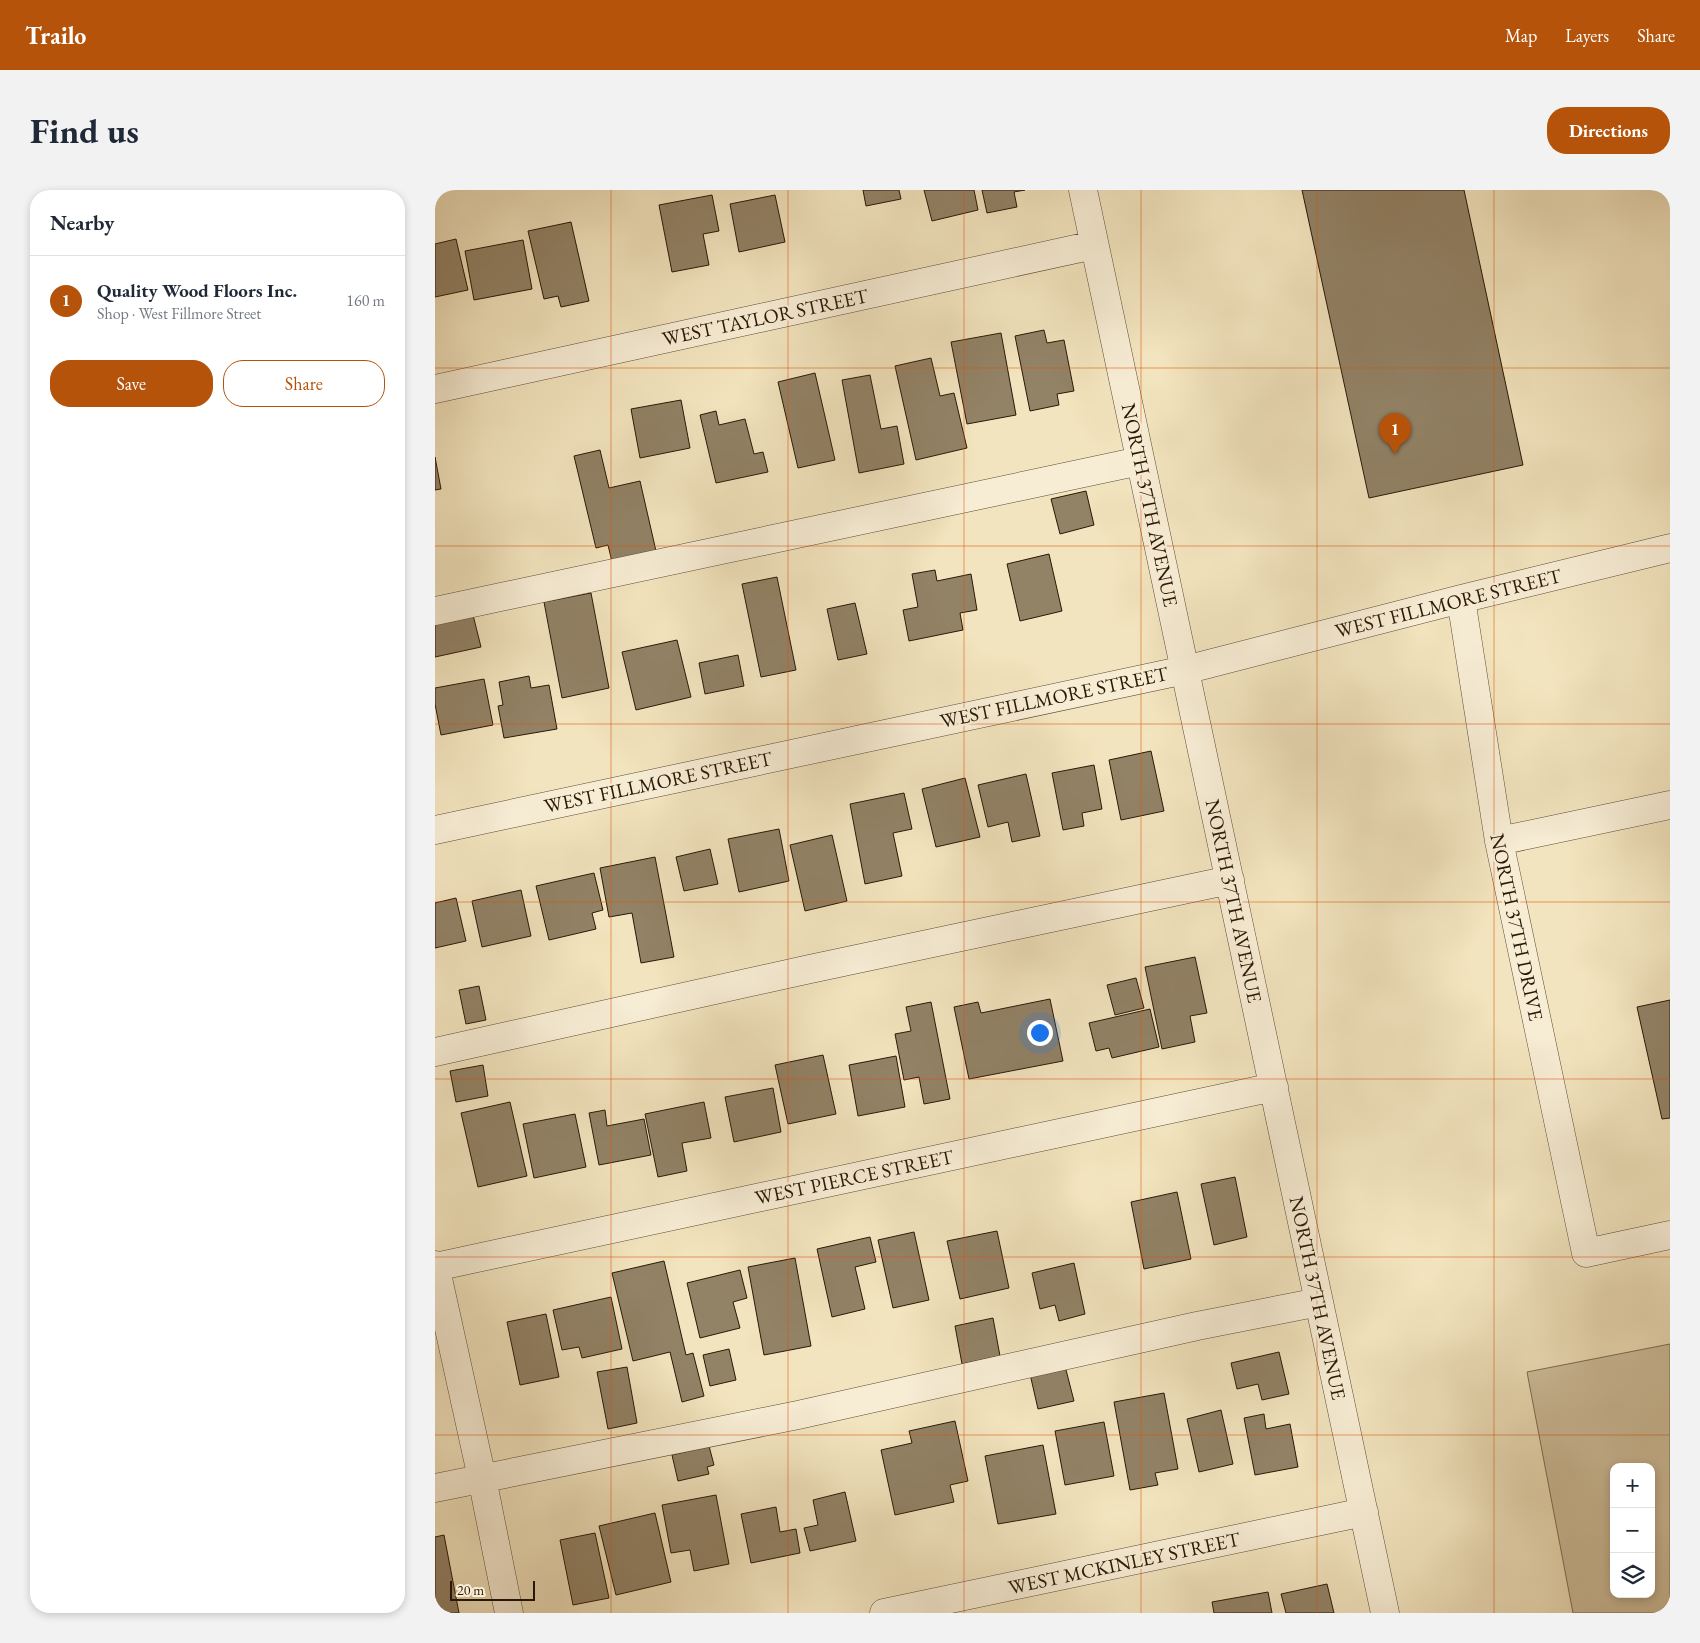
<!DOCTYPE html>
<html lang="en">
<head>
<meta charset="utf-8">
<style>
  :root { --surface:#fff; --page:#f2f2f3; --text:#1f2937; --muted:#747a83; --line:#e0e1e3; --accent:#b45309 }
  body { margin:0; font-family:"EB Garamond",serif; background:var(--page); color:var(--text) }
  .controls { position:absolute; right:15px; bottom:15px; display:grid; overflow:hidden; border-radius:10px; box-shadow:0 2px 8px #0003 }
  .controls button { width:45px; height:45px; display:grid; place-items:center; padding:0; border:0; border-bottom:1px solid var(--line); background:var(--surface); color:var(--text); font:25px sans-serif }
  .scale { position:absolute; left:15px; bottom:12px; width:85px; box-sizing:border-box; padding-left:5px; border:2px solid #2a1806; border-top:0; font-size:14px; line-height:18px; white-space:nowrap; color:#2a1806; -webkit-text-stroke:4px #f7edd5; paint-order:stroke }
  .you { position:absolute; left:604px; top:842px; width:18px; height:18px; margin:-12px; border:4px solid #fff; border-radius:50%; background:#1a73e8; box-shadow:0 0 0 8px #1a73e833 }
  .badge { display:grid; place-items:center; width:32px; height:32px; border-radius:50%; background:var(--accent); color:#fff; font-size:16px; font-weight:700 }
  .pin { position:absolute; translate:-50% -41px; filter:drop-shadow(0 1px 2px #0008) }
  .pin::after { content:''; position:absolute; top:26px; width:18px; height:15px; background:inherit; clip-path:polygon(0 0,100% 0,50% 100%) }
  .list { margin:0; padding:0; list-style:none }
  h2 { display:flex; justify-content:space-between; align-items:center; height:65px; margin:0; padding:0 20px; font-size:21px }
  h2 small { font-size:16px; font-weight:400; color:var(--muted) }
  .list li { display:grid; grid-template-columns:32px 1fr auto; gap:15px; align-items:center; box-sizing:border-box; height:90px; padding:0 20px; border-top:1px solid var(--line) }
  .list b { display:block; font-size:19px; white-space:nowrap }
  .list p { margin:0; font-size:16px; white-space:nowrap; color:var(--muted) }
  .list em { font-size:16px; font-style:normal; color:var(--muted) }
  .actions { display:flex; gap:10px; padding:15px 20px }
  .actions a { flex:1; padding:11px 0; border:1px solid var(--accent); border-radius:20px; text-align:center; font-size:18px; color:var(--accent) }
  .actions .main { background:var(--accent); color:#fff }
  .icon { flex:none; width:28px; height:28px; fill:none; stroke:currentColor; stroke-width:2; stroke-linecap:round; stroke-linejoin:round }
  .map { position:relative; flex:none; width:1235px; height:1423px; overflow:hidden; border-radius:20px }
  header { display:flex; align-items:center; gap:30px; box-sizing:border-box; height:70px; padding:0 25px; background:var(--accent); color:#fff }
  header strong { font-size:24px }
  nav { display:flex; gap:28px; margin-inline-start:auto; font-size:18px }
  .intro { display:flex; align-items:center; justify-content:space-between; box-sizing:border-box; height:120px; padding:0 30px }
  h1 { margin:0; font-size:35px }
  .button { padding:12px 22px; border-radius:20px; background:var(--accent); color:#fff; font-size:18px; font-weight:700 }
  main { display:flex; gap:30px; padding:0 30px }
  aside { flex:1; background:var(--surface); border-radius:20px; box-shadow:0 2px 8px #0003 }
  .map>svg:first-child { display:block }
  .green { fill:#d0c19f; stroke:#7d6c52; fill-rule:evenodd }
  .building { fill:#928266; stroke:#2a1806 }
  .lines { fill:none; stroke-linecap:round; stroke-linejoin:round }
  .minor-casing { stroke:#5c4b34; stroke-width:29 }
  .minor { stroke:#f7edd5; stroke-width:28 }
  .grid { fill:none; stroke:#de560c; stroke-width:1; stroke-opacity:0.55 }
  .labels { text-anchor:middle; stroke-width:4.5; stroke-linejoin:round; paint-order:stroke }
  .street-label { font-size:20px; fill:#2a1806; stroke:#f7edd5 }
</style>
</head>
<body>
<header>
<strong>Trailo</strong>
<nav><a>Map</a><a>Layers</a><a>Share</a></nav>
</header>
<div class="intro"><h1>Find us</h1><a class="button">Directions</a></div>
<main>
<aside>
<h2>Nearby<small></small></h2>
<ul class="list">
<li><span class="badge">1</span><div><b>Quality Wood Floors Inc.</b><p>Shop · West Fillmore Street</p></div><em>160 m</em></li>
</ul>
<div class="actions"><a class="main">Save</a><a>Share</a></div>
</aside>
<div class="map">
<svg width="1235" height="1423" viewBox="0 0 1235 1423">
  <rect width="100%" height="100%" fill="#f2e4be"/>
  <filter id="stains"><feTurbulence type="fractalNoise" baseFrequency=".004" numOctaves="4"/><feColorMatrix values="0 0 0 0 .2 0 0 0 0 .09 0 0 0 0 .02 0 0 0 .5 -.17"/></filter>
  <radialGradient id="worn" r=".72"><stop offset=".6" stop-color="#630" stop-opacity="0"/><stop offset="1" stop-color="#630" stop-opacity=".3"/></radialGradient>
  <path class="green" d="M1235,1154V1423H1138L1092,1182ZM1179,1277H1216V1404H1179Z"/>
  <path class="building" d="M428,0H464L466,9L431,16Z
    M489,0H539L543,20L497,31Z
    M547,0H590L579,2L582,17L552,23Z
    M867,0H1029L1088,275L934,308Z
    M277,5L284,41L268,44L274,75L237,82L224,15Z
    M340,5L350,52L304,62L295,14Z
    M136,32L154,111L126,117L123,106L109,109L93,41Z
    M21,49L33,100L0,107V54Z
    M88,50L97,99L39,110L30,61Z
    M609,140L612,153L629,150L639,201L622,204L624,215L595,221L580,146Z
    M566,143L581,225L532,234L516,152Z
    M496,168L505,206L519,203L532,258L481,270L460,176Z
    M380,183L400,270L363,278L343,192Z
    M435,185L446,239L462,236L469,274L424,283L407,190Z
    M246,210L255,258L205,268L196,219Z
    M281,221L284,235L310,229L319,264L328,262L333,282L281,293L265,225Z
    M165,260L174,298L205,291L221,361L177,372L173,355L161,358L139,266Z
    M0,267L6,299L0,300Z
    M651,301L659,335L625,344L616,309Z
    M614,364L627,421L585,431L572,374Z
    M500,380L502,391L536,384L542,420L525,423L528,440L474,451L468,420L483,417L477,384Z
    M342,387L361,480L326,487L307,394Z
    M156,403L174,498L127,508L109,412Z
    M420,413L432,464L403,470L392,419Z
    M38,425L46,457L0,467V434Z
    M242,450L256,507L201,520L187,462Z
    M303,465L309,496L270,504L264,473Z
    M94,486L96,498L114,495L122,539L69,548L63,516L68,515L64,492Z
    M49,489L58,535L6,545L0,514V498Z
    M716,561L729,621L686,630L674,570Z
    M659,575L667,619L647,623L649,636L628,640L617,583Z
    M591,584L605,646L577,652L573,632L553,637L543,595Z
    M530,588L545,647L501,657L487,599Z
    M469,603L477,639L458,643L467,686L430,694L415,614Z
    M344,639L354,691L304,702L293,649Z
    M397,645L412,711L370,721L355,655Z
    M275,659L283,694L249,701L241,667Z
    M220,667L239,767L206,773L197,723L174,727L165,678Z
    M159,683L168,720L157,723L161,739L114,750L101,696Z
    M86,700L96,746L47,757L37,711Z
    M21,708L31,751L0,758V713Z
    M760,767L772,823L755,826L760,852L727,859L710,777Z
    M701,788L709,818L680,825L672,795Z
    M44,796L51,830L31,834L24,800Z
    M615,809L628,871L534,889L519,817L543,812L546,823Z
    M1235,810V928L1227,929L1202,817Z
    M496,812L515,909L489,914L484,887L469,890L460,844L476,841L471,817Z
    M715,819L724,857L677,868L674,858L661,861L654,833Z
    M388,865L401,924L353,934L340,875Z
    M461,866L470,917L423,926L414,875Z
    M48,875L53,906L21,912L15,881Z
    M338,898L346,942L299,952L290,907Z
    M75,912L92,986L43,997L26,923Z
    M269,912L276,948L247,953L252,981L223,987L210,924Z
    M170,920L172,936L209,929L216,965L164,975L154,923Z
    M140,924L151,977L99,988L88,934Z
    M800,987L812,1047L779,1055L766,994Z
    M742,1002L756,1069L709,1079L696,1012Z
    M562,1041L574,1098L525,1109L512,1051Z
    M479,1042L494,1110L458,1118L443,1050Z
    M435,1047L441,1072L420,1077L430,1119L397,1127L382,1059Z
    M360,1068L376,1156L329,1165L313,1077Z
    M229,1071L251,1165L258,1163L269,1206L247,1212L235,1162L198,1171L177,1083Z
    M639,1073L650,1124L624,1131L620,1115L605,1119L597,1083Z
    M305,1080L312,1108L298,1112L305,1138L265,1148L252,1093Z
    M176,1107L187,1159L147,1168L144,1157L127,1160L118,1120Z
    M111,1124L124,1187L85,1195L72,1132Z
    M558,1128L565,1166L527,1174L520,1136Z
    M294,1159L301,1190L275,1196L268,1165Z
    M844,1162L854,1204L827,1210L823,1194L802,1199L796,1173Z
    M630,1176L639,1211L603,1219L595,1184Z
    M192,1177L202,1233L173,1239L162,1182Z
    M729,1203L743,1279L720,1283L723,1295L695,1300L679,1212Z
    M786,1220L798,1274L764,1282L752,1229Z
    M829,1224L831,1239L855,1234L863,1277L820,1285L809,1228Z
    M520,1231L533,1291L515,1295L519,1312L460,1325L446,1260L477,1253L474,1241Z
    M669,1232L679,1286L630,1295L620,1241Z
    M608,1255L621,1324L563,1334L550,1266Z
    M274,1256L279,1275L272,1277L274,1284L243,1291L237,1265Z
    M410,1302L421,1351L375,1361L369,1338L383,1335L378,1310Z
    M281,1305L294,1374L259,1381L255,1360L236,1363L227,1315Z
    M341,1317L345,1342L361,1339L365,1363L316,1373L306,1324Z
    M220,1323L236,1392L181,1405L164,1336Z
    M160,1343L174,1408L138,1415L125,1350Z
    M9,1345L24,1423H0V1347Z
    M892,1394L899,1423H851L846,1404Z
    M833,1402L837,1423H779L777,1412Z"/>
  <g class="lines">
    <g class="minor-casing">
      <path id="minor" d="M648,0L950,1423
        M0,199L659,55
        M1026,409L1064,651L1151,1063L1235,1045
        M0,421L705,271
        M0,640L750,480L1026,409L1235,358
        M1064,651L1235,615
        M0,862L375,779L795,690
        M0,1075L47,1288L74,1423
        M0,1077L839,897
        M0,1298L363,1225L762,1136L884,1112
        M449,1423L929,1322"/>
    </g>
    <use href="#minor" class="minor"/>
  </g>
  <path class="grid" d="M176,0V1423M353,0V1423M529,0V1423M706,0V1423M882,0V1423M1059,0V1423M0,178H1235M0,356H1235M0,534H1235M0,712H1235M0,889H1235M0,1067H1235M0,1245H1235"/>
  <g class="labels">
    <g class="street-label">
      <text transform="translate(330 127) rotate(-12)" y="7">WEST TAYLOR STREET</text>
      <text transform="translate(715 315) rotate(78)" y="7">NORTH 37TH AVENUE</text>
      <text transform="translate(1013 413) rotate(-14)" y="7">WEST FILLMORE STREET</text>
      <text transform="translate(619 507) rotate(-12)" y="7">WEST FILLMORE STREET</text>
      <text transform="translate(223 592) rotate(-12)" y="7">WEST FILLMORE STREET</text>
      <text transform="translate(799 711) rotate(78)" y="7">NORTH 37TH AVENUE</text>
      <text transform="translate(1082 737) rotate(78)" y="7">NORTH 37TH DRIVE</text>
      <text transform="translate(419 987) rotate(-12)" y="7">WEST PIERCE STREET</text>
      <text transform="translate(883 1108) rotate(78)" y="7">NORTH 37TH AVENUE</text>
      <text transform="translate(689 1373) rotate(-12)" y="7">WEST MCKINLEY STREET</text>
    </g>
  </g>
  <rect width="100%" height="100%" filter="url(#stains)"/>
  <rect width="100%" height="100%" fill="url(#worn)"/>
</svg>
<div class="controls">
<button>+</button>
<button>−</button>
<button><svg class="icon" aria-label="layers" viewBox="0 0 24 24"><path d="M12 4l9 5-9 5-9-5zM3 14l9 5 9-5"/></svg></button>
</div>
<div class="scale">20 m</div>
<div class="you"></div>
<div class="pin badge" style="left:960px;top:264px">1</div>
</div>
</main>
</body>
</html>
